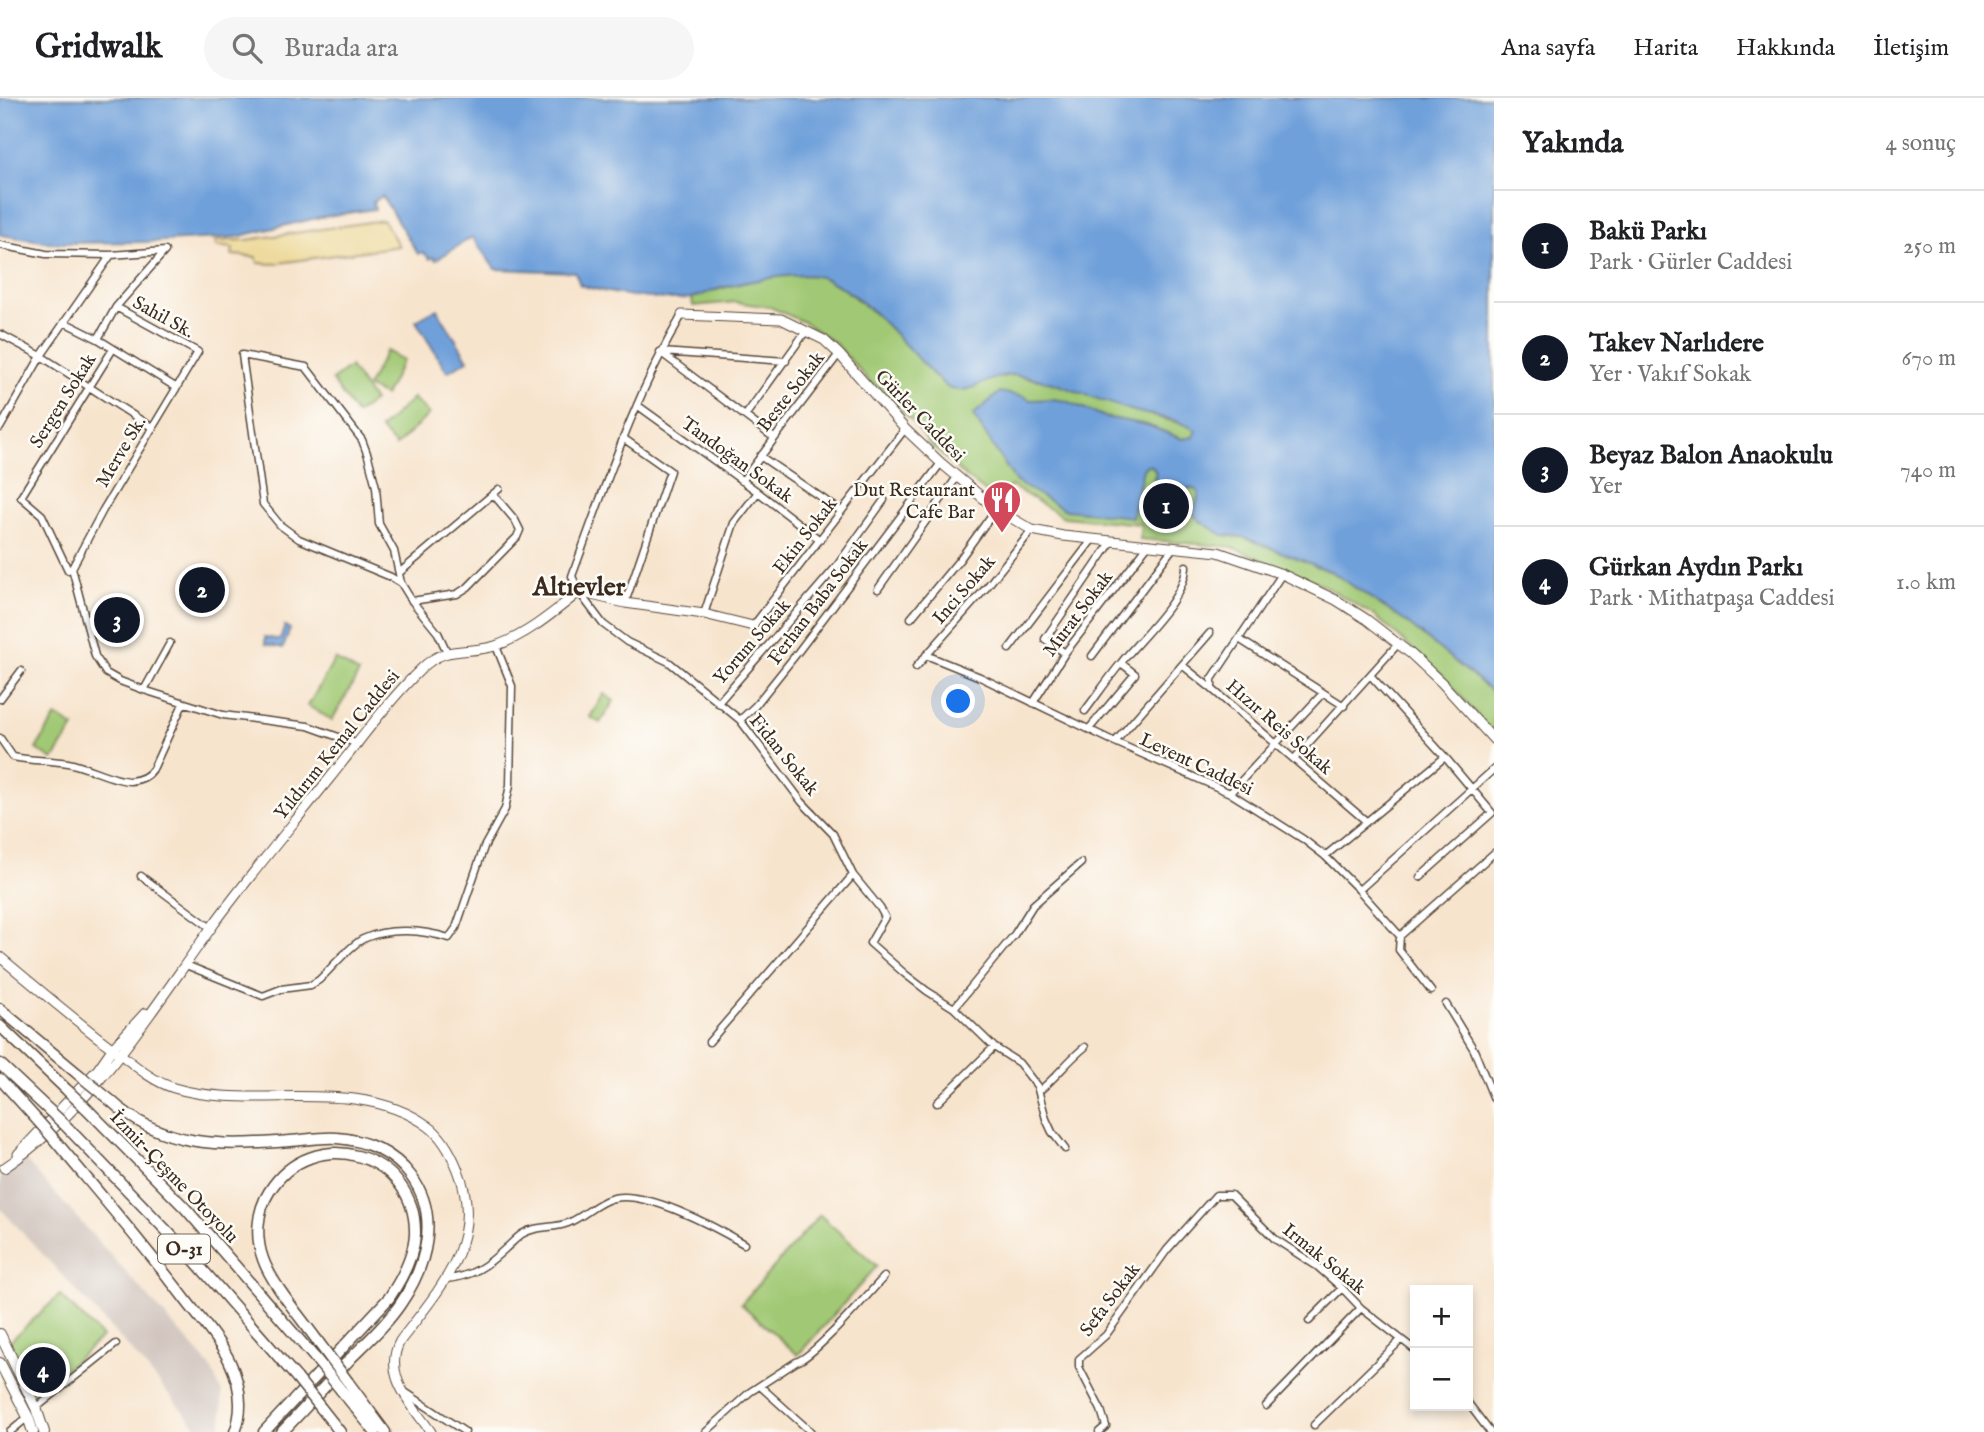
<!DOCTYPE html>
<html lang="tr">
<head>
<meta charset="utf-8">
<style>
  :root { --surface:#fff; --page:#f6f6f6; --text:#202124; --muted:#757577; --line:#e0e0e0; --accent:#111827 }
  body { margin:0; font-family:"IM FELL English",serif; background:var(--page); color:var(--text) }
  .controls { position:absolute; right:21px; bottom:21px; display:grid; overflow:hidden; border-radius:0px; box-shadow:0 4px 10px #0003 }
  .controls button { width:63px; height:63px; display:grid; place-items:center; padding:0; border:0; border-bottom:2px solid var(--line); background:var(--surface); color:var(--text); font:35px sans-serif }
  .you { position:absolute; left:959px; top:604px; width:24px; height:24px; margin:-18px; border:5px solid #fff; border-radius:50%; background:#1a73e8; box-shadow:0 0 0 10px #1a73e833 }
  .badge { display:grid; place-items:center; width:46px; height:46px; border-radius:50%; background:var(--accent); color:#fff; font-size:23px; font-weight:700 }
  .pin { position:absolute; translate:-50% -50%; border:4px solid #fff; box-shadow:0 2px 7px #0006 }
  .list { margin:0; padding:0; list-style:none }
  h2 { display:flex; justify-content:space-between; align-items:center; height:91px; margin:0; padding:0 28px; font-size:30px }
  h2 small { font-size:23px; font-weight:400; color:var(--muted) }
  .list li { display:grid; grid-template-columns:46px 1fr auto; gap:21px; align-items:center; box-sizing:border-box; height:112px; padding:0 28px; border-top:2px solid var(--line) }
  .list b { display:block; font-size:26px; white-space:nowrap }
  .list p { margin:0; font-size:23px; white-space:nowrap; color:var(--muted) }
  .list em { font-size:23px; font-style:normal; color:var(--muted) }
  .icon { flex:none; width:38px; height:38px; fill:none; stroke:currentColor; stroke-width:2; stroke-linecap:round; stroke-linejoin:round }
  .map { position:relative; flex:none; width:1494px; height:1334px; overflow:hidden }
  header { display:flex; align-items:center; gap:42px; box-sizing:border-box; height:98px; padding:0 35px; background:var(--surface); border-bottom:2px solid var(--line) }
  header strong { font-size:33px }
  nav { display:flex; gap:38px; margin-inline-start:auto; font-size:24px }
  .search { width:490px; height:63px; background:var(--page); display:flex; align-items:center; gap:18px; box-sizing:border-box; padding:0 24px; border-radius:38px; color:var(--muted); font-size:26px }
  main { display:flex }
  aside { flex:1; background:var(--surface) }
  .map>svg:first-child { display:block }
  .industrial { fill:#cec1ba }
  .green { fill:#a1c974; stroke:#6e7a49; stroke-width:2 }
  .sand { fill:#eeda9e; stroke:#94825e; stroke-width:2 }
  .water { fill:#70a0da; stroke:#56657c; stroke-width:2 }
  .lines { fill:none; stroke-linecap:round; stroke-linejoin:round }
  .street-casing { stroke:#574638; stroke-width:9 }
  .secondary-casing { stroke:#574638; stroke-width:11 }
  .primary-casing { stroke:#574638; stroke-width:12 }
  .highway-casing { stroke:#574638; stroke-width:13 }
  .street { stroke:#fff; stroke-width:6 }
  .secondary { stroke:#fff; stroke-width:9 }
  .primary { stroke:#fff; stroke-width:10 }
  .highway { stroke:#fff; stroke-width:10 }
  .highway-bridge-casing { stroke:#574638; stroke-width:13; stroke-linecap:butt }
  .highway-bridge { stroke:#fff; stroke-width:10 }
  .labels { text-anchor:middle; stroke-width:5; stroke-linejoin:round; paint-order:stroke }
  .shield { fill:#fdfcf7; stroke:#75695f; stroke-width:2 }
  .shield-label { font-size:18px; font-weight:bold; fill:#3b2a1e }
  .street-label { font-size:19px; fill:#3b2a1e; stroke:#fdfcf7 }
  .poi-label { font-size:19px; fill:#3b2a1e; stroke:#fdfcf7; text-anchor:end }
  .district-label { font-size:26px; font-weight:bold; fill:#3b2a1e; stroke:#fdfcf7 }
</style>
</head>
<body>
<header>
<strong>Gridwalk</strong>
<div class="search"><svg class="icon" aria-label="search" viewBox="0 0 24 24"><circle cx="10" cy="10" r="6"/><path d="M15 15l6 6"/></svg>Burada ara</div>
<nav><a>Ana sayfa</a><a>Harita</a><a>Hakkında</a><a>İletişim</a></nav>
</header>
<main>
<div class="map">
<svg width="1494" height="1334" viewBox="0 0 1494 1334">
  <rect width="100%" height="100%" fill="#fdfcf7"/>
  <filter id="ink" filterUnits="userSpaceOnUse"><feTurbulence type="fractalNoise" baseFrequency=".0143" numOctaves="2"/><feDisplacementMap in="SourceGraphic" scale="14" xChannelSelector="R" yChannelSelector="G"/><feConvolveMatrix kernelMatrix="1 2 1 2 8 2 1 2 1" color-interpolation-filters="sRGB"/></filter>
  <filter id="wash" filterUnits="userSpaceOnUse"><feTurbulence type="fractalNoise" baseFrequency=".00686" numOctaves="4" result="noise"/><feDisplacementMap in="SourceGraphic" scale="28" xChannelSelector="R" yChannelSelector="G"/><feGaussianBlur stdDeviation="1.57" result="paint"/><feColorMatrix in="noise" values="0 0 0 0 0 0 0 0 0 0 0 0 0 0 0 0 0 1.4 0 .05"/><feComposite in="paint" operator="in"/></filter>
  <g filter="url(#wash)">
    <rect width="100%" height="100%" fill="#f7e4cd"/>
    <path class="industrial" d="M26,1063L210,1268L222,1295V1321L219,1334H201L131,1252L0,1110V1080L12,1068Z"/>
    <path class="green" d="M806,176L822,179L843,190L884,224L936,280L965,292L990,281L1013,277L1050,284L1135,313L1189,328L1196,333L1194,339L1183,341L1147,327L1105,319L1066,303L1030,302L1025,299L1132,419L1143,371L1147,367L1152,368L1156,374C1151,386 1157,391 1166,399L1189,390L1197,392L1200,396L1194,416L1201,424L1223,437L1243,439L1332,474L1406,524L1494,595V637L1443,578L1375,518L1321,486L1232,449L1140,441L1141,426L1064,419L1011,388L998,403L966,379L929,345L912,323L882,292L870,284L835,245L804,224L770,209L736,204L693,208L692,199C729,188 768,177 806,176Z
      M386,253L403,262L385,298L367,289Z
      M350,269L374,303L356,316L332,282Z
      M413,300L429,316L396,348L380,331Z
      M335,561L359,575L332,622L308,608Z
      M604,596L614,603L600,625L590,619Z
      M56,618L74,629L53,662L36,651Z
      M820,1117L877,1168L798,1257L741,1206Z
      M60,1197L102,1239L34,1299L9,1244Z"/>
    <path class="sand" d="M383,122L399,148L272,166L258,165L256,159L232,157L233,150L216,148L215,143L247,142Z"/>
    <path class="water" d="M0,0H1494V595L1406,524L1332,474L1243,439L1223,437L1201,424L1193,416L1199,396L1197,392L1189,390L1166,399C1157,391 1151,386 1156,374L1152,368L1147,367L1143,371L1132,419L1066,412L1016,384L973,317L1000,294L1025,299L1030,302L1053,301L1066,303L1105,319L1147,327L1182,341L1193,339L1196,333C1179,320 1154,319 1134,313C1095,302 1056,282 1015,277C991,275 971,299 948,290C907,255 876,204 826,181C805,171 744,184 721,190C711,193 701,198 691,200C662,204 608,196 580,187L575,174L495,171L472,139L436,162L433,159L430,161L423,154L418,156L382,98L373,104L375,111L321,119L236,139L147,144L55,145L0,137Z
      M437,211L468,262L447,274L416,223Z
      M285,528L290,531L283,550L265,546V539L280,542Z"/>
  </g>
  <g filter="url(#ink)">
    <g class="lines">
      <g class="street-casing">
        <path id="street" d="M0,147L46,156L111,157L165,153
          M682,217C634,299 605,389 572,478L579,494L603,526L627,544L669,564L740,622L802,704L833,736L853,777L880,810L885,819L870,845L905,876L927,893L954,910L994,949L1019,965L1037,988L1046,1021L1052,1034L1065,1051
          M64,224L98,241L177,290
          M0,236L41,258L153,330
          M98,241L116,209L165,153
          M660,254L774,340
          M662,254L786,263
          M637,307L758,394L820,442
          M745,318L806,233
          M0,330L41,258L111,157
          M623,340L670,373L625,505
          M760,358L841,413
          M742,383L839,256
          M72,470L95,558L106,575L120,583L144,592L223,617L308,628L358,646
          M72,470L103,412L198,254L116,209
          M72,470L68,472L42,417L21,399L113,251
          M399,475L499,391
          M1282,476L1212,581V591L1366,723
          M401,485L391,479L299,441L280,427L263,406L242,257L306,269L362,342L368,358L376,389L379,426L394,453L401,485L412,503L438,535L447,554
          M878,491L957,379
          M412,503L457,496L468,489L517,439L520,432L515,422L493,396
          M704,516L734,425L758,394
          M911,520L960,461L996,411
          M753,528L905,331
          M1239,541L1344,608
          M1398,546L1370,577L1445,659L1492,715L1420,779
          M1009,551L1092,442
          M1065,555L1045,541L1112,443
          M926,557L980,579L1115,644L1230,695L1303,741L1325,758L1359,792L1400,838L1399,852L1431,893
          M1092,558L1173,450
          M1182,567L1210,535
          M916,569L986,490L1032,432
          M144,592L170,545
          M0,601L21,573
          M718,605L836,469L884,402
          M1033,605L1065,555L1149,446
          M1085,613C1097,597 1108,581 1121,565C1140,540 1186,500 1186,468
          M740,622L755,608L798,554L941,365
          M1089,631L1135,576L1121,565
          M0,640L13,659C31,663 49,662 68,665C86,668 114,683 130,683C141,682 148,679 153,671L183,606
          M1115,644L1182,567L1212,591
          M1294,661L1370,577
          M1230,695L1323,595
          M1325,758L1445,659
          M141,778L211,830
          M1359,792L1494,671
          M1400,838L1494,755
          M186,867L263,898L281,891L311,887L319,882C331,871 349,848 363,841C389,829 423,832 449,840L456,830L484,749L505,711L510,687L512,588L496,548
          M1446,906L1474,952L1494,1001
          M954,910L1014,837L1033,807L1081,765
          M709,944L853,777
          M1039,993C1056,980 1068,962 1085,949
          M937,1005L994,949
          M446,1181C472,1179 488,1167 506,1150C511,1146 516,1140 522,1136C536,1127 554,1131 568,1125C583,1119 595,1106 610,1101C643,1090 715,1129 744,1146
          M1309,1223L1342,1190
          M760,1288L811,1334
          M405,1294L465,1334
          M1468,1305L1490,1334
          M1266,1308L1361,1210
          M36,1310L116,1246
          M1314,1327L1401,1242
          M10,1334L28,1319
          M706,1334L750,1294L796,1264C814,1259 868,1196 884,1179
          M1099,1334L1106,1328L1101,1312L1079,1269V1261L1106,1237L1167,1152L1216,1097H1231L1275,1141L1318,1169L1342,1190L1361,1210L1415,1252"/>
      </g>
      <g class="secondary-casing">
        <path id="secondary" d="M682,217L781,221L824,242L839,256L905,331L941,365L996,411L1032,432L1063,438L1218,454L1282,476L1336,502L1366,521L1411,556L1442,585L1494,642
          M0,859C41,893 81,928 124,959C139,971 155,984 174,990C254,1014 356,976 428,1028C442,1038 452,1057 458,1072C486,1142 440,1191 400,1243C382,1277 412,1307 431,1334
          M18,1056L98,971L112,951L145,915
          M4,1070C93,1010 149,916 211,830C248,779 290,730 329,681C359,644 387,604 421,571C446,546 465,557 495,548C526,538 554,514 579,494L625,505L704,516L753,528"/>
      </g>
      <g class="primary-casing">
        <path id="primary" d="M0,1236L36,1310L44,1334
          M0,1265L28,1319L33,1334"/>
      </g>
      <g class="highway-casing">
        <path id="highway" d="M0,911L78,976
          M0,928L68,993
          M0,966L50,1013
          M0,981L38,1023
          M110,1002C163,1051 223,1048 290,1043C306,1042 321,1039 337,1040C366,1042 394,1055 411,1078C440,1117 427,1167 401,1205C387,1226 368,1243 351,1260C328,1285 305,1310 282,1334
          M85,1009L186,1111L315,1260
          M65,1027L188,1155L297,1280
          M53,1040C97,1093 143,1146 185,1201C200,1221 218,1240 229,1262C240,1285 244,1310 235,1334
          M348,1284L385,1334
          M341,1292L375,1334
          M321,1310L340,1334
          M264,1334L389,1200C401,1182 414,1159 415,1136C417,1055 312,1024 269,1094C257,1113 255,1139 263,1161C272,1187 303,1222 319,1245"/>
      </g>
      <use href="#street" class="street"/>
      <use href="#secondary" class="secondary"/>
      <use href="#primary" class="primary"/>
      <use href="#highway" class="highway"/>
      <g class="highway-bridge-casing">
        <path id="highway-bridge" d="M78,976L110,1002
          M68,993L85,1009
          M50,1013L65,1027
          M38,1023L53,1040
          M319,1245L348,1284
          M315,1260L341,1292
          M297,1280L321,1310"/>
      </g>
      <use href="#highway-bridge" class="highway-bridge"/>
    </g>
  </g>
  <defs>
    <g id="restaurant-pin" transform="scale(2.0125)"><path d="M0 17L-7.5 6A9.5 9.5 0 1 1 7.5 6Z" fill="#d1495b" stroke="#fdfcf7"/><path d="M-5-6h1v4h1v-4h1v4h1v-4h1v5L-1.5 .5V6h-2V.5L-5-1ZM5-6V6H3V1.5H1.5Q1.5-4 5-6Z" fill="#fff"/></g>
  </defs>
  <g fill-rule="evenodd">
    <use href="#restaurant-pin" x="1002" y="402"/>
  </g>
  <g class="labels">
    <rect class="shield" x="158" y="1136.5" width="52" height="29" rx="5"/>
    <g class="shield-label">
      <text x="184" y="1157">O-31</text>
    </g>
    <g class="street-label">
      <text transform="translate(164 218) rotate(29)" y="7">Sahil Sk.</text>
      <text transform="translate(790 293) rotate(-52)" y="7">Beste Sokak</text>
      <text transform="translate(62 302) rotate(-58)" y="7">Sergen Sokak</text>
      <text transform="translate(921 317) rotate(46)" y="7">Gürler Caddesi</text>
      <text transform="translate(120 353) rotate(-59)" y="7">Merve Sk.</text>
      <text transform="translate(738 361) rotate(36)" y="7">Tandoğan Sokak</text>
      <text transform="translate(804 437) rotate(-52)" y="7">Ekin Sokak</text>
      <text transform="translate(963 491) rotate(-49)" y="7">Inci Sokak</text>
      <text transform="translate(817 503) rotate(-53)" y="7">Ferhan Baba Sokak</text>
      <text transform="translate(1077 515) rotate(-53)" y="7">Murat Sokak</text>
      <text transform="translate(751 543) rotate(-49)" y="7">Yorum Sokak</text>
      <text transform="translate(1280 628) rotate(41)" y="7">Hızır Reis Sokak</text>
      <text transform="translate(336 646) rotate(-51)" y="7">Yıldırım Kemal Caddesi</text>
      <text transform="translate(785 656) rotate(51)" y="7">Fidan Sokak</text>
      <text transform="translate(1197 665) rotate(25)" y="7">Levent Caddesi</text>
      <text transform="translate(175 1078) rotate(46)" y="7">İzmir-Çeşme Otoyolu</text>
      <text transform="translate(1325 1160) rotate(39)" y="7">Irmak Sokak</text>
      <text transform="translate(1109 1201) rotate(-53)" y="7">Sefa Sokak</text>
    </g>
    <g class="poi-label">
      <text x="975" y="398">Dut Restaurant<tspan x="975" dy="22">Cafe Bar</tspan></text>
    </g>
    <g class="district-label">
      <text x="579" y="497">Altıevler</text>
    </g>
  </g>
</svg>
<div class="controls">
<button>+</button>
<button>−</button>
</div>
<div class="you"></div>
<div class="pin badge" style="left:1166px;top:408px">1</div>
<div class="pin badge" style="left:202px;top:492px">2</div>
<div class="pin badge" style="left:117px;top:522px">3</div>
<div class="pin badge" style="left:43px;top:1272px">4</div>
</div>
<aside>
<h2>Yakında<small>4 sonuç</small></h2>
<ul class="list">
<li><span class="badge">1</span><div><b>Bakü Parkı</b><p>Park · Gürler Caddesi</p></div><em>250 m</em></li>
<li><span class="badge">2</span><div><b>Takev Narlıdere</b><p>Yer · Vakıf Sokak</p></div><em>670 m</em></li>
<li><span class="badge">3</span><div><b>Beyaz Balon Anaokulu</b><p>Yer</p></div><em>740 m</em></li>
<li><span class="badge">4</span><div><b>Gürkan Aydın Parkı</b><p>Park · Mithatpaşa Caddesi</p></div><em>1.0 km</em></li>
</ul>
</aside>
</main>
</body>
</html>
